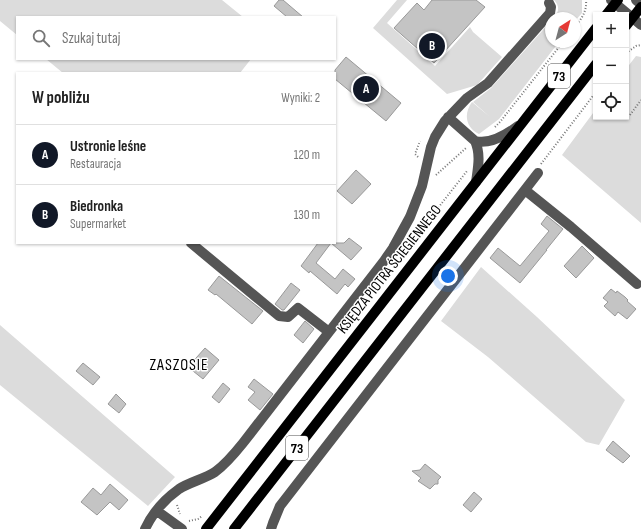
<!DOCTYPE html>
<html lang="pl">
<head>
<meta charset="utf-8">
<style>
  :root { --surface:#fff; --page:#f6f6f6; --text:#222; --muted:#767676; --line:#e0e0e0; --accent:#111827 }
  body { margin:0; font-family:"Sofia Sans Condensed",sans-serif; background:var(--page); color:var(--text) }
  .controls { position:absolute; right:12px; top:12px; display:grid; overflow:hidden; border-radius:0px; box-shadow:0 1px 3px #0004 }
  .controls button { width:36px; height:36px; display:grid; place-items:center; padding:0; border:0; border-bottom:1px solid var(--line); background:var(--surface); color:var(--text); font:20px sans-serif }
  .compass { position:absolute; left:545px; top:12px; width:36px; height:36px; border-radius:50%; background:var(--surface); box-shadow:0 1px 3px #0004; rotate:36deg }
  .you { position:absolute; left:448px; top:276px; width:14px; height:14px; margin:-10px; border:3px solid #fff; border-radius:50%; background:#1a73e8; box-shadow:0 0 0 6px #1a73e833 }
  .badge { display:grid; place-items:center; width:26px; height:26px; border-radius:50%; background:var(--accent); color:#fff; font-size:13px; font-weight:700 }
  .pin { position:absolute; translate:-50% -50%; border:2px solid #fff; box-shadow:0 1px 4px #0006 }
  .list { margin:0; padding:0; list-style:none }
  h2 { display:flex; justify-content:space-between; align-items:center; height:52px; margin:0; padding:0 16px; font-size:17px }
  h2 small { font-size:13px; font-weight:400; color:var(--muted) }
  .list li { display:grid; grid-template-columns:26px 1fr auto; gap:12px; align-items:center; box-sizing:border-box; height:60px; padding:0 16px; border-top:1px solid var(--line) }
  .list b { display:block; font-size:15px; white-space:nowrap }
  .list p { margin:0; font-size:13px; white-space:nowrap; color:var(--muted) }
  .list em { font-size:13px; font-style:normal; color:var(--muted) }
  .icon { flex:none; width:22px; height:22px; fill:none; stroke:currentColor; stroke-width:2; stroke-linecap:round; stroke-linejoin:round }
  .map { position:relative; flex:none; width:641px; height:529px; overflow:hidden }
  .search { position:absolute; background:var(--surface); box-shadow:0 1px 3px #0004; left:16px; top:16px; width:320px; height:44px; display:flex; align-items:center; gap:10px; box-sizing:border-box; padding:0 14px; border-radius:0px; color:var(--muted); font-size:15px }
  .panel { position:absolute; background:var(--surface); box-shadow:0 1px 3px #0004; left:16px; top:72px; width:320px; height:172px; border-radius:0px }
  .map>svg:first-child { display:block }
  .green { fill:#dcdcdc }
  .building { fill:#c4c4c4; stroke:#999 }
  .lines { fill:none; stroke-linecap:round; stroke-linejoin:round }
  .path { stroke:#777; stroke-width:2; stroke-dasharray:1 2; stroke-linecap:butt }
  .minor { stroke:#555; stroke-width:10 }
  .major { stroke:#000; stroke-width:10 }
  .labels { text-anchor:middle; stroke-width:3; stroke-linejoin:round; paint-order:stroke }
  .shield { fill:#fff; stroke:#4c4c4c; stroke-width:1 }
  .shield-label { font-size:14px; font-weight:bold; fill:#000 }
  .street-label { font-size:15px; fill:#000; stroke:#fff }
  .neighbourhood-label { font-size:16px; letter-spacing:1px; fill:#000; stroke:#fff }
</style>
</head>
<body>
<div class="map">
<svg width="641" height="529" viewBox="0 0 641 529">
  <rect width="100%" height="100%" fill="#fff"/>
  <path class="green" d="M0,0H222L243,17H17V35L0,21Z
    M397,0H407L387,23L435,66L470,27L473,32L502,57L477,85L447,94L373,28Z
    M554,0H582V13L575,21V18H554C559,12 560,6 554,0Z
    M551,21V42H559L499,119L479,134C466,128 463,114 472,102L490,117L473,102L491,88Z
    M636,56L641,57V223L562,155L596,109V117H626V69Z
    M46,59H251L240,73H63Z
    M481,267L537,317L625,400L599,445L586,442L488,357L441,321Z
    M0,325L175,477L148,506L0,385Z"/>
  <path class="building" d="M279,0H283L303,17H287L274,6Z
    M432,0H476L485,7L434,63L394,28L417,3L424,10Z
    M346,57L401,103L386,121L335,79V70Z
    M356,170L371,184L352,204L337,191Z
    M547,216L563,229L546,250H547L520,283L490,258L498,248L520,266L549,231L541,224Z
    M349,238L362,248L351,260L331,243L316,263L335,279L343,269L355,279L348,287L345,284L337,294L310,271L309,273L301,266L318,243H344Z
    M582,246L594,258L576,278L564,266Z
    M219,276L263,311L252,324L216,294L215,295L208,290Z
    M291,283L300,290L284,310H282L275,304Z
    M611,289L616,293L617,291L625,297L628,300L627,301L636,309L627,319L618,312L615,316L604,306L608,302L603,298Z
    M305,321L314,329L303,343L294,335Z
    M205,348L219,360L203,379L188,367Z
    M83,363L100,377L93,385L76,371Z
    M254,379L273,394L260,410L248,400L255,392L248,387Z
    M223,383L230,389L219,403L212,397Z
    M116,394L126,404L119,413L108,404Z
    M613,441L630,456L623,463L606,450Z
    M425,464L441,477L438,480V484H435L430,489L418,481L421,478L412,471L420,470Z
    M110,484L128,500L119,510L110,502L97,515L81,502L93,488L101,495Z
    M474,492L482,499L471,512L463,505Z"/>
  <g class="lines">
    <path class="path" d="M575,27C582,18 587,11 586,0
      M626,53L636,46L641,45
      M630,115L641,100
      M495,127L500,122L563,42
      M418,157L415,154L420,141
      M541,164L596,92
      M436,175L466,148
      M405,250L467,171
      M177,505L180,514
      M189,521L198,519L202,516"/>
    <path class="minor" d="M611,0L641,25
      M636,0L641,4
      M448,117L475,141C481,154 478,168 476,182
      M475,141C490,145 506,135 518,126
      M525,190L571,227L637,284
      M191,243L279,316L288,317L298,308L329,332
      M157,511L182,529
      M145,529C152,514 165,499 179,489C190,482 204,479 215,472C226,464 235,453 243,443L384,261L393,248L410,217L422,186L431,147L435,137L445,121L467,98L488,83L550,13L551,7L549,3
      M271,529L273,523L280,506L538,173"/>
    <path class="major" d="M606,15L618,0
      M626,26L641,7
      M206,529L596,28
      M234,529L596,64"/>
  </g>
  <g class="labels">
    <g class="shield">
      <rect x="548" y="64" width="22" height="24" rx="3"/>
      <rect x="286" y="436" width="22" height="24" rx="3"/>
    </g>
    <g class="shield-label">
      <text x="559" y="81">73</text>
      <text x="297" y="453">73</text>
    </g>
    <g class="street-label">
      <text transform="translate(389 269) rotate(-52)" y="5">KSIĘDZA PIOTRA ŚCIEGIENNEGO</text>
    </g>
    <g class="neighbourhood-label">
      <text x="179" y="370">ZASZOSIE</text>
    </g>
  </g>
</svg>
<div class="controls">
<button>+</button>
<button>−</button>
<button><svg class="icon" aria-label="locate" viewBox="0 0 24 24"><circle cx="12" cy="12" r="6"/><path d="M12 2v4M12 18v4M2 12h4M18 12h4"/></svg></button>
</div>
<svg class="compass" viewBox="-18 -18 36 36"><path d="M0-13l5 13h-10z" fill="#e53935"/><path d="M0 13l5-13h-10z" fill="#767676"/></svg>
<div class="you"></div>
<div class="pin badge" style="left:366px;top:89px">A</div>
<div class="pin badge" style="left:432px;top:46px">B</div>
<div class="search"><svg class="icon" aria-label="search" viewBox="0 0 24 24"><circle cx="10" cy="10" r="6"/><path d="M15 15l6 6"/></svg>Szukaj tutaj</div>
<section class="panel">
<h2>W pobliżu<small>Wyniki: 2</small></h2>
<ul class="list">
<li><span class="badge">A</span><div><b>Ustronie leśne</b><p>Restauracja</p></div><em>120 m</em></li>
<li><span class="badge">B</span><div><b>Biedronka</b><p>Supermarket</p></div><em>130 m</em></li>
</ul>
</section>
</div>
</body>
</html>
